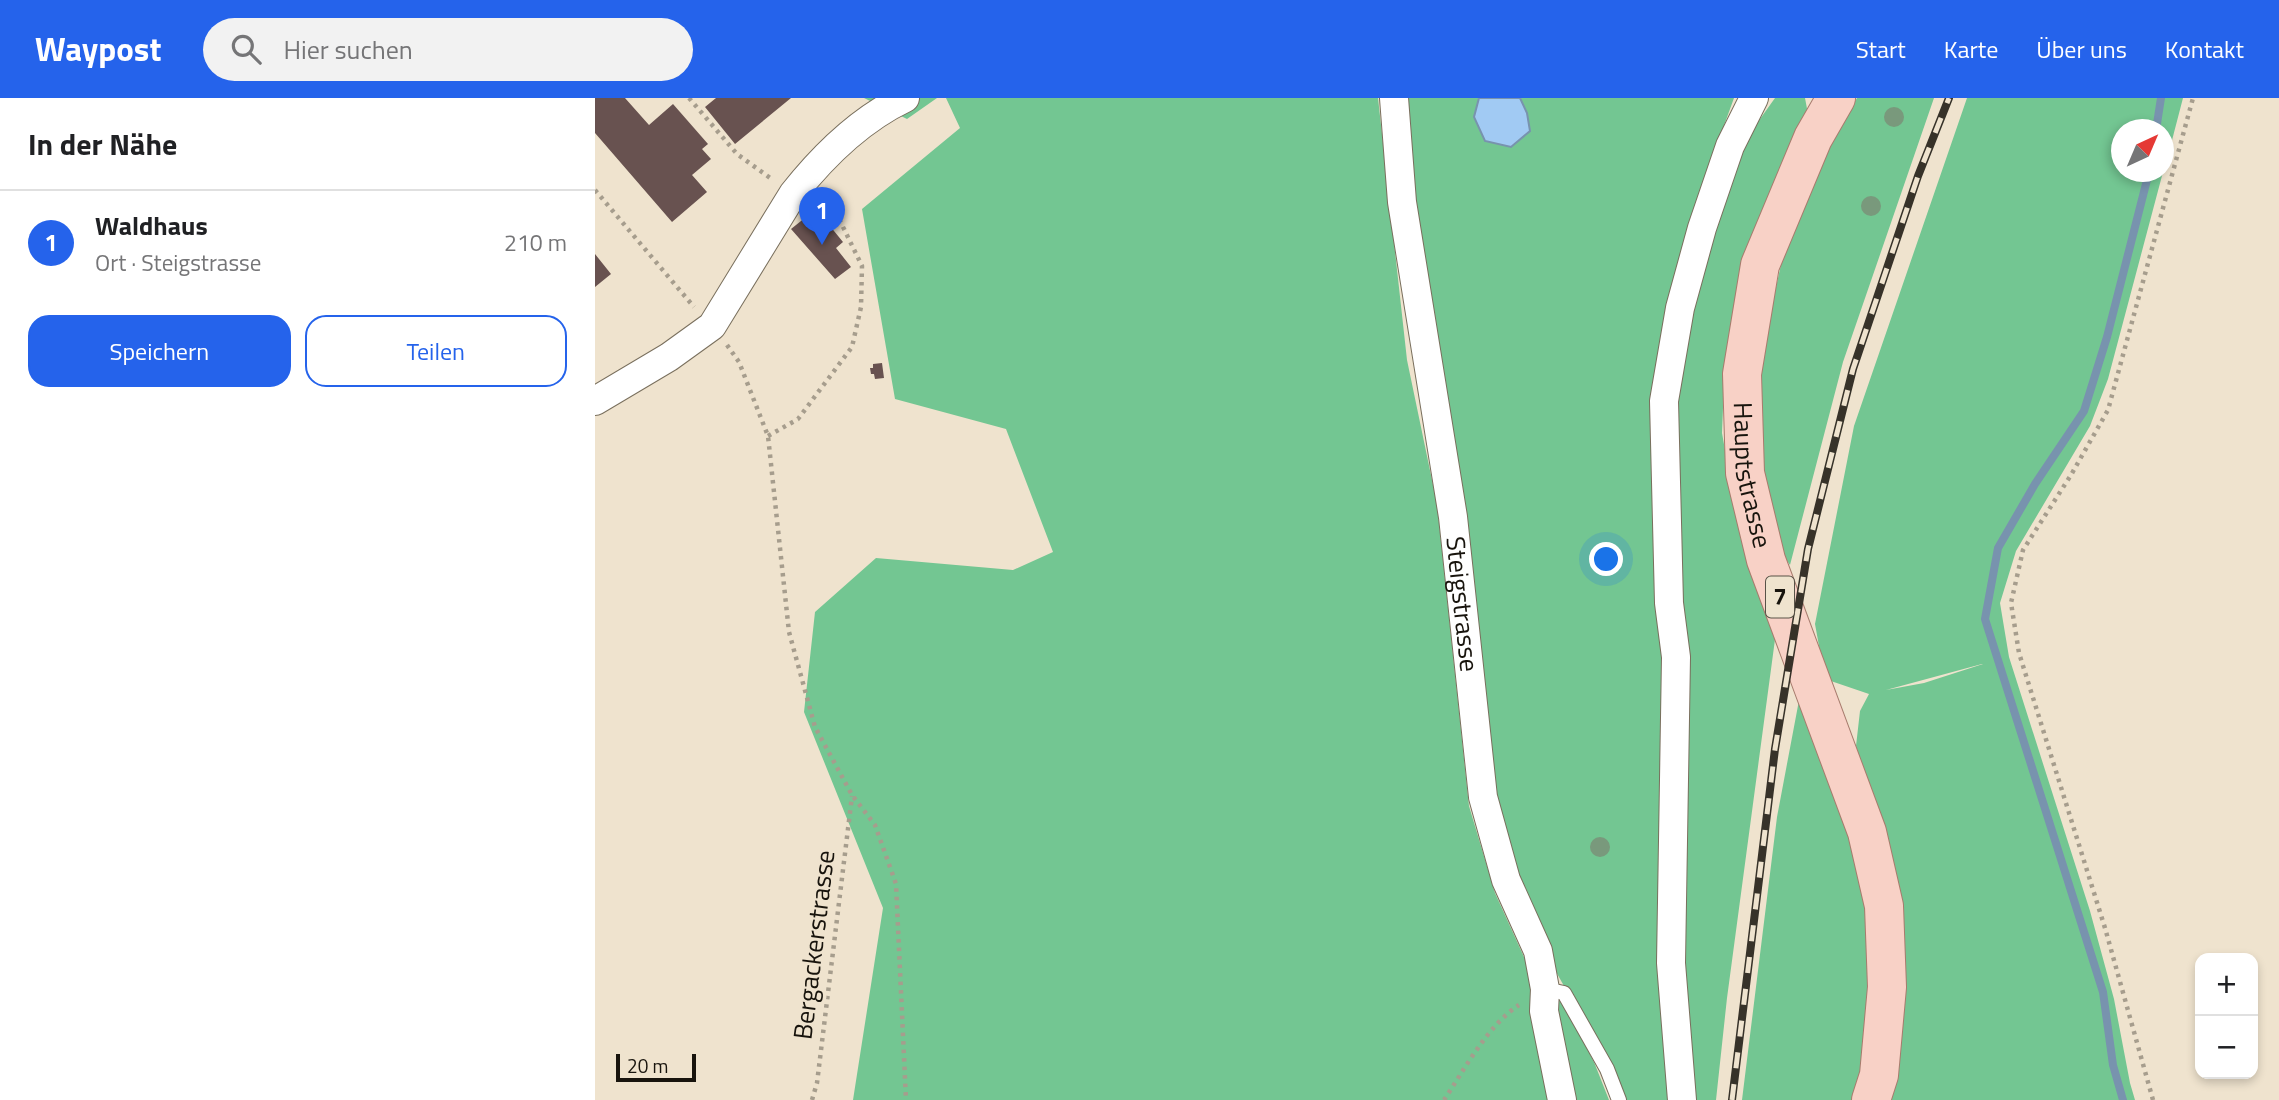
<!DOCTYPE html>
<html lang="de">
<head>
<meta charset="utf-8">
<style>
  :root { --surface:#fff; --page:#f2f2f2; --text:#202124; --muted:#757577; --line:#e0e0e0; --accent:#2563eb }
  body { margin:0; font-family:"Titillium Web",sans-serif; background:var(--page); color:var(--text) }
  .controls { position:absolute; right:21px; bottom:21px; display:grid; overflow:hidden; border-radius:14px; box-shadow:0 4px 10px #0003 }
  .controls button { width:63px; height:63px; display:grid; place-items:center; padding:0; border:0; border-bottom:2px solid var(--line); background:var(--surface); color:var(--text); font:35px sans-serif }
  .compass { position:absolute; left:1516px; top:21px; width:63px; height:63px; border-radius:50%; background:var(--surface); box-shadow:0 4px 10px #0003; rotate:44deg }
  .scale { position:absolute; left:21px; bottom:18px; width:80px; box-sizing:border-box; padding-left:7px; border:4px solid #18140d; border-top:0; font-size:19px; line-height:24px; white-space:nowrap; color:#18140d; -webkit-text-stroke:5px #efe3ce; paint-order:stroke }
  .you { position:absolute; left:1012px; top:462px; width:24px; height:24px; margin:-18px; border:5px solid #fff; border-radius:50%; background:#1a73e8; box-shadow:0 0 0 10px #1a73e833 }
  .badge { display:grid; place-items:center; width:46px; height:46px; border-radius:50%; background:var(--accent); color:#fff; font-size:23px; font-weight:700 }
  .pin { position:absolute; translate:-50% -58px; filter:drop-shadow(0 2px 4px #0008) }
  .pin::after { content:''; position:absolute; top:37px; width:24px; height:21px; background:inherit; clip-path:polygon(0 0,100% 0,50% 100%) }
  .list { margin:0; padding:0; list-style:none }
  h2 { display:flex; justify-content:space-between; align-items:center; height:91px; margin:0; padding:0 28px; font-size:30px }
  h2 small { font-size:23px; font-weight:400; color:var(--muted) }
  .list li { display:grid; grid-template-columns:46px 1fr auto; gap:21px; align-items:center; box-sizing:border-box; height:105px; padding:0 28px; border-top:2px solid var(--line) }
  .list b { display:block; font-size:26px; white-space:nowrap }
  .list p { margin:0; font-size:23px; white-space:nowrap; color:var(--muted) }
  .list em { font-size:23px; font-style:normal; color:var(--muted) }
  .actions { display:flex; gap:14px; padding:21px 28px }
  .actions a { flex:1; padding:16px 0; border:2px solid var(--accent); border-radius:21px; text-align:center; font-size:24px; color:var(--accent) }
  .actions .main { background:var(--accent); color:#fff }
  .icon { flex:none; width:38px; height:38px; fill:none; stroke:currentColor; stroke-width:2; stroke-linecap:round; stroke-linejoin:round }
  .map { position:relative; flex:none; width:1684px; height:1002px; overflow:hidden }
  header { display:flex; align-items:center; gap:42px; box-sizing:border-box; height:98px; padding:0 35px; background:var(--accent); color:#fff }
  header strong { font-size:33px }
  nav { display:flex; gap:38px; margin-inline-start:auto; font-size:24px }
  .search { width:490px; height:63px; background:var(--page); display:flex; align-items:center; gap:18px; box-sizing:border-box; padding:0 24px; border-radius:38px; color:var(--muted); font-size:26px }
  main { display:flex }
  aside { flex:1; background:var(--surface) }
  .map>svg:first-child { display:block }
  .green { fill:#73c692; fill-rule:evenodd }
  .water { fill:#a1caf3; stroke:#7893ae; stroke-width:2 }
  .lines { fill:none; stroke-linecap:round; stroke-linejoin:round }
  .stream { stroke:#7893ae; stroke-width:8 }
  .building { fill:#685250 }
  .lane-casing { stroke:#796f5d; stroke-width:16 }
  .street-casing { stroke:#796f5d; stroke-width:30 }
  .primary-casing { stroke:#a77b6d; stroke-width:40 }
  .path { stroke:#a69d8d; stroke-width:4.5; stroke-dasharray:3.5 5; stroke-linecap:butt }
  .lane { stroke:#fff; stroke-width:14 }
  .street { stroke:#fff; stroke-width:28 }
  .primary { stroke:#f8d1c6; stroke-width:38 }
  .rail-casing { stroke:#373229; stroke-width:8 }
  .rail { stroke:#efe3ce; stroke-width:5; stroke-dasharray:16; stroke-linecap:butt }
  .tree { fill:#79997c }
  .labels { text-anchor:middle; stroke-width:7; stroke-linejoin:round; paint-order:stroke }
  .shield { fill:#efe3ce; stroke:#585247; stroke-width:2 }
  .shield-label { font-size:24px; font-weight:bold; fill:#18140d }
  .street-label { font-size:26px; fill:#18140d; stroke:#efe3ce }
</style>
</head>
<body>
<header>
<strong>Waypost</strong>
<div class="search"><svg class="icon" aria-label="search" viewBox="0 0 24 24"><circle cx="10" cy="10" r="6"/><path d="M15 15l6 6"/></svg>Hier suchen</div>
<nav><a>Start</a><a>Karte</a><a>Über uns</a><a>Kontakt</a></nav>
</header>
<main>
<aside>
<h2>In der Nähe<small></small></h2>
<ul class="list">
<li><span class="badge">1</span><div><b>Waldhaus</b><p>Ort · Steigstrasse</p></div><em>210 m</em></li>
</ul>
<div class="actions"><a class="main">Speichern</a><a>Teilen</a></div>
</aside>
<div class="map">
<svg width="1684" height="1002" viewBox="0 0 1684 1002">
  <rect width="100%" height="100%" fill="#efe3ce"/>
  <path class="green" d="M269,0H342L312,21Z
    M351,0H783L812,262L842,406L874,708L900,795L929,859L970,909L999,964L1014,1002H258L288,810L209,614L220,514L281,460L418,472L458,454L411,331L300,301L267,111L365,30Z
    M806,0H1139L1095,121L1072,208L1071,560L1077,1002H1030L1025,988L955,863L919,787L892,687Z
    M1180,0H1210L1213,16L1150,155L1130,260L1127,335L1146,442L1181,534L1132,900L1121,1002H1099L1086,872L1095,557L1085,499L1080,305L1095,214L1145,49Z
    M1262,0H1339L1248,264L1195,467L1185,453L1163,348L1162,284L1169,244L1187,162L1234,45Z
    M1372,0H1588L1569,73L1568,32H1526V74H1568L1513,281L1495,328L1421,453L1405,505L1414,559L1495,813L1519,901L1535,985L1540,1002H1292L1294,758L1261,648L1265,613L1274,596L1230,581L1220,526L1259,328ZM1388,566L1329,585L1291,592L1387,566Z
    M1205,597C1221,642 1240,687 1254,733C1278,815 1285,920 1257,1002H1147L1182,719Z"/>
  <path class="water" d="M884,0H925L932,15L935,33L916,49L890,43L879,19Z"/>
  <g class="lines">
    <path class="stream" d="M1561,32L1566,0
      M1528,1002L1518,967L1508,894L1390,521L1403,450L1440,386L1489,313L1512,239L1554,74"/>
  </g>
  <path class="building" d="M0,0H30L54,27L78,6L113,46L107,51L116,61L97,77L112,94L77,124L0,35Z
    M121,0H196L140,46L110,9Z
    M221,111L248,144L241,150L256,169L240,181L196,131Z
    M0,156L16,176L0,189Z
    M287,265L289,280L280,281L279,276H276L275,270H278V266Z"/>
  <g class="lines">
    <g class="lane-casing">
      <path id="lane" d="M950,891L969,895L1012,971L1024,1002"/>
    </g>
    <g class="street-casing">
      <g id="street">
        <path id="s1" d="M799,0L807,104L858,419L888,699L911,782L943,853L950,891L949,913L967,1002"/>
        <path d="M0,303L74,259L117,228L198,96C228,58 266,21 310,0"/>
        <path d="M1087,1002L1076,865L1081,559L1074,505L1069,303L1085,210L1107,130L1135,48L1159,0"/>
      </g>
    </g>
    <g class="primary-casing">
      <g id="primary">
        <path id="s2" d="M1241,0L1218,40L1165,167L1147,276L1150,375L1171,462L1272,734L1289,808L1292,889L1284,977L1276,1002"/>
      </g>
    </g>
    <path class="path" d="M94,0L142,56L178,82
      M0,92L99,209
      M132,247L144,264L173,338L194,534L220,629L257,697L280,727L301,786L311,1002
      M173,338L203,321L257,249L266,209L267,168L231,94
      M217,1002L222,985L257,698
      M849,1002C869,972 893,927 924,907
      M1558,1002L1510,830L1424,555L1416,505L1428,452L1476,377L1513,312L1598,0"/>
    <use href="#lane" class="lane"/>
    <use href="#street" class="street"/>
    <use href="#primary" class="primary"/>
    <g class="rail-casing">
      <path id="rail" d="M1137,1002L1180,651L1213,451L1258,271L1323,78L1354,0"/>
    </g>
    <use href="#rail" class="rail"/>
  </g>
  <g class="tree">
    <circle cx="1299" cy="19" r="10"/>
    <circle cx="1276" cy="108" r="10"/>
    <circle cx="1005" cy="749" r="10"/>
  </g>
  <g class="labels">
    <rect class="shield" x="1171" y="478.5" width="28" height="41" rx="5"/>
    <g class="shield-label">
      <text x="1185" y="507">7</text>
    </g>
    <g class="street-label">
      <text dy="9" stroke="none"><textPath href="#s2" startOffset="396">Hauptstrasse</textPath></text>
      <text dy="9" stroke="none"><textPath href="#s1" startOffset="511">Steigstrasse</textPath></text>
      <text transform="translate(219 847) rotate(-83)" y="9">Bergackerstrasse</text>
    </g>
  </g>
</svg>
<div class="controls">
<button>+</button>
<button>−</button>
</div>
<svg class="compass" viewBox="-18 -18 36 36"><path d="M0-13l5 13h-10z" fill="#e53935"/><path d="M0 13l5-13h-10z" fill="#757577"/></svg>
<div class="scale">20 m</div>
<div class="you"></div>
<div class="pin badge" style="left:227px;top:147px">1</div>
</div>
</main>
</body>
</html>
